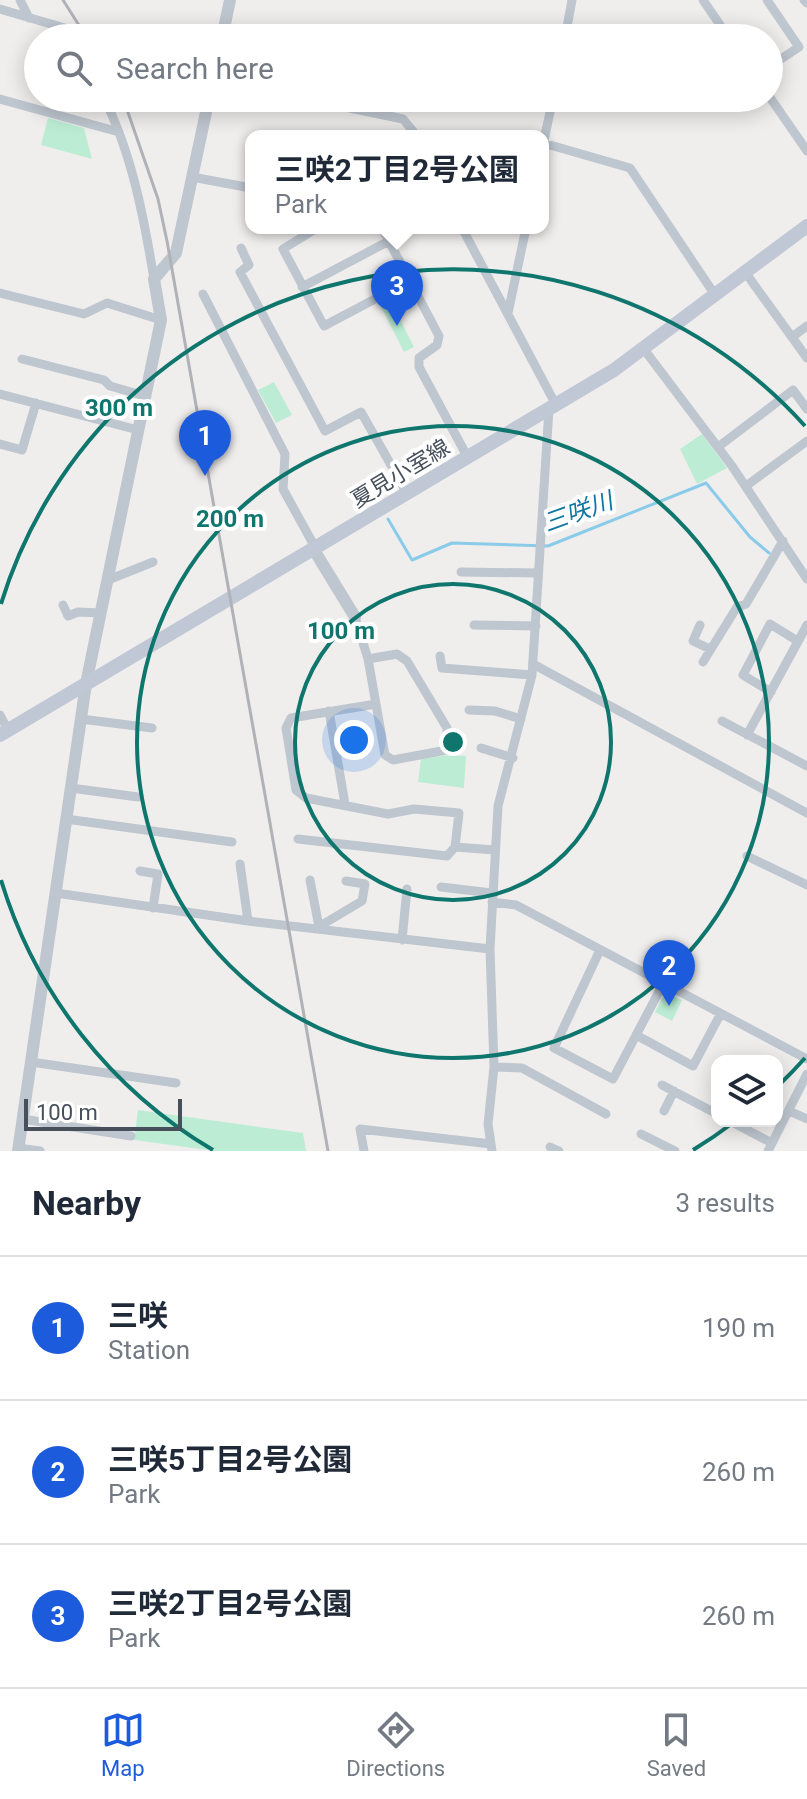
<!DOCTYPE html>
<html lang="en">
<head>
<meta charset="utf-8">
<style>
  :root { --surface:#fff; --page:#f6f6f7; --text:#1f2937; --muted:#747a83; --line:#e0e1e3; --accent:#1c5bdb }
  body { margin:0; font-family:Roboto,"Noto Sans JP",sans-serif; background:var(--page); color:var(--text) }
  .controls { position:absolute; right:24px; bottom:24px; display:grid; overflow:hidden; border-radius:16px; box-shadow:0 4px 20px #0003 }
  .controls button { width:72px; height:72px; display:grid; place-items:center; padding:0; border:0; border-bottom:2px solid var(--line); background:var(--surface); color:var(--text); font:40px sans-serif }
  .scale { position:absolute; left:24px; bottom:20px; width:158px; box-sizing:border-box; padding-left:8px; border:4px solid #464f5a; border-top:0; font-size:22px; line-height:28px; white-space:nowrap; color:#464f5a; -webkit-text-stroke:6px #fff; paint-order:stroke }
  .you { position:absolute; left:354px; top:740px; width:28px; height:28px; margin:-20px; border:6px solid #fff; border-radius:50%; background:#1a73e8; box-shadow:0 0 0 12px #1a73e833 }
  .badge { display:grid; place-items:center; width:52px; height:52px; border-radius:50%; background:var(--accent); color:#fff; font-size:26px; font-weight:700 }
  .pin { position:absolute; translate:-50% -66px; filter:drop-shadow(0 2px 4px #0008) }
  .pin::after { content:''; position:absolute; top:42px; width:28px; height:24px; background:inherit; clip-path:polygon(0 0,100% 0,50% 100%) }
  .popup { position:absolute; left:245px; top:130px; width:304px; height:104px; box-sizing:border-box; display:grid; place-content:center; border-radius:16px; background:var(--surface); filter:drop-shadow(0 2px 6px #0005); font-size:26px; white-space:nowrap; color:var(--muted) }
  .popup b { font-size:30px; color:var(--text) }
  .popup::after { content:''; position:absolute; left:50%; top:100%; margin-left:-16px; border:16px solid transparent; border-top-color:var(--surface) }
  .list { margin:0; padding:0; list-style:none }
  h2 { display:flex; justify-content:space-between; align-items:center; height:104px; margin:0; padding:0 32px; font-size:34px }
  h2 small { font-size:26px; font-weight:400; color:var(--muted) }
  .list li { display:grid; grid-template-columns:52px 1fr auto; gap:24px; align-items:center; box-sizing:border-box; height:144px; padding:0 32px; border-top:2px solid var(--line) }
  .list b { display:block; font-size:30px; white-space:nowrap }
  .list p { margin:0; font-size:26px; white-space:nowrap; color:var(--muted) }
  .list em { font-size:26px; font-style:normal; color:var(--muted) }
  .icon { flex:none; width:44px; height:44px; fill:none; stroke:currentColor; stroke-width:2; stroke-linecap:round; stroke-linejoin:round }
  .map { position:relative; flex:none; width:807px; height:1151px; overflow:hidden }
  .search { position:absolute; background:var(--surface); box-shadow:0 4px 20px #0003; left:24px; right:24px; top:24px; height:88px; display:flex; align-items:center; gap:20px; box-sizing:border-box; padding:0 28px; border-radius:44px; color:var(--muted); font-size:30px }
  .sheet { height:536px; background:var(--surface) }
  nav { display:flex; justify-content:space-around; align-items:center; box-sizing:border-box; height:112px; border-top:2px solid var(--line); background:var(--surface); font-size:22px; color:var(--muted) }
  nav a { display:grid; justify-items:center; gap:4px }
  nav .on { color:var(--accent) }
  .map>svg:first-child { display:block }
  .green { fill:#bcedd4 }
  .lines { fill:none; stroke-linecap:round; stroke-linejoin:round }
  .stream { stroke:#8acbea; stroke-width:3 }
  .minor { stroke:#bec6cf; stroke-width:9 }
  .tertiary { stroke:#bec6cf; stroke-width:12 }
  .secondary { stroke:#c0c8d6; stroke-width:14 }
  .rail { stroke:#b0b2b8; stroke-width:3 }
  .ring { fill:none; stroke:#0f766e; stroke-width:4 }
  .labels { text-anchor:middle; stroke-width:8; stroke-linejoin:round; paint-order:stroke }
  .street-label { font-size:22px; fill:#464f5a; stroke:#fff }
  .water-label { font-size:24px; font-style:italic; fill:#0f75a4; stroke:#fff }
  .centre { fill:#0f766e; stroke:#fff; stroke-width:4 }
  .ring-label { font-size:24px; text-anchor:middle; font-weight:bold; fill:#0f766e; stroke:#fff; stroke-width:8; stroke-linejoin:round; paint-order:stroke }
</style>
</head>
<body>
<div class="map">
<svg width="807" height="1151" viewBox="0 0 807 1151">
  <rect width="100%" height="100%" fill="#f0eeed"/>
  <path class="green" d="M48,118L84,128L92,159L41,145Z
    M390,300L414,347L404,352L380,305Z
    M274,382L292,415L276,423L258,390Z
    M702,434L727,468L697,484L680,449Z
    M450,755L466,756L464,788L418,782L421,759Z
    M673,996L682,1000L672,1021L655,1012L662,998Z
    M138,1110L303,1133L306,1151H215L134,1140Z"/>
  <g class="lines">
    <path class="stream" d="M388,519L412,560L452,543L548,546L706,483L750,537L769,553"/>
    <path class="minor" d="M20,0L29,18
      M703,0L729,38
      M767,0L799,47L769,67
      M804,0L807,3
      M0,9L68,29L74,38
      M565,38L572,0
      M769,96L807,151
      M104,98C132,154 144,218 154,279
      M301,98L403,119L417,136
      M420,98L439,101
      M0,99L119,132
      M360,110L364,98
      M543,143L630,168L715,295
      M543,145L553,98
      M192,177L251,188
      M317,228L283,249L324,326L409,281
      M382,228L439,336L437,345L419,358V367L468,458
      M462,228L556,405
      M241,248L249,265L240,272L325,431L361,412L408,495
      M745,272L807,358
      M302,287L389,241
      M0,293L84,314L107,303L161,320
      M203,294L285,454L283,489L316,549
      M508,313L526,228
      M792,337L807,326
      M643,348L732,466L807,579
      M22,359L104,380L110,386L145,396
      M0,394L138,430
      M0,444L22,450L36,403
      M718,447L793,390L807,409
      M746,486L807,441
      M461,572L538,573
      M108,580L153,562
      M63,605L68,616L78,612L101,613
      M355,617L368,659L385,755L393,760L447,750V728L407,661L397,654L368,659
      M474,625L536,626
      M700,625L693,641L710,649
      M440,656L442,668L532,675
      M703,662L737,607L746,604L783,541
      M533,664L807,813
      M771,692L743,675L770,624L796,640
      M469,710L495,711L521,719
      M329,711L345,804
      M0,715L8,730
      M81,719L152,728
      M722,721L807,766
      M747,735L807,625
      M481,748L513,758
      M71,788L138,797
      M66,819L232,842
      M298,839L447,856L455,847L459,813L414,809L388,814L306,798L296,790L286,728L291,718L376,704
      M455,847L495,850
      M747,856L807,885
      M240,864L248,921
      M140,871L158,874L153,908
      M310,880L319,927
      M441,887L492,893
      M56,893L248,921L490,949
      M492,902L516,905L807,1059
      M315,929L362,901L365,884L346,881
      M402,940L407,889
      M600,950L554,1048L613,1079L663,984
      M636,1035L693,1066L720,1015
      M31,1062L176,1083
      M494,1067L522,1068L606,1114
      M662,1085L717,1114
      M664,1111L674,1091
      M789,1111L807,1119
      M22,1119L131,1136
      M730,1121L772,1143
      M641,1134L675,1151
      M550,1147L559,1151
      M18,1148L40,1151
      M364,1151L360,1129L491,1144
      M492,1151L488,1124L494,1067L490,949L498,806L532,675L549,409
      M768,1151L807,1074"/>
    <path class="tertiary" d="M222,38L230,0
      M314,550L355,617
      M18,1151L86,684L161,320L154,279L176,253L209,98"/>
    <path class="secondary" d="M0,735L614,370L807,226"/>
    <path class="rail" d="M63,0L87,38
      M123,98L158,199L167,241L328,1151"/>
  </g>
  <g class="ring">
    <circle cx="453" cy="742" r="158"/>
    <circle cx="453" cy="742" r="316"/>
    <path d="M805 1058A473 473 0 0 1 779 1085M734 1122A473 473 0 0 1 693 1150M213 1150A473 473 0 0 1 1 880M1 604A473 473 0 0 1 805 426"/>
  </g>
  <g class="labels">
    <g class="street-label">
      <text transform="translate(400 473) rotate(-31)" y="8">夏見小室線</text>
    </g>
    <g class="water-label">
      <text transform="translate(578 512) rotate(-20)" y="8">三咲川</text>
    </g>
  </g>
  <circle cx="453" cy="742" r="12" class="centre"/>
  <g class="ring-label">
    <text x="119" y="416">300 m</text>
    <text x="230" y="527">200 m</text>
    <text x="341" y="639">100 m</text>
  </g>
</svg>
<div class="controls">
<button><svg class="icon" aria-label="layers" viewBox="0 0 24 24"><path d="M12 4l9 5-9 5-9-5zM3 14l9 5 9-5"/></svg></button>
</div>
<div class="scale">100 m</div>
<div class="you"></div>
<div class="pin badge" style="left:205px;top:476px">1</div>
<div class="pin badge" style="left:669px;top:1006px">2</div>
<div class="pin badge" style="left:397px;top:326px">3</div>
<div class="popup"><b>三咲2丁目2号公園</b>Park</div>
<div class="search"><svg class="icon" aria-label="search" viewBox="0 0 24 24"><circle cx="10" cy="10" r="6"/><path d="M15 15l6 6"/></svg>Search here</div>
</div>
<section class="sheet">
<h2>Nearby<small>3 results</small></h2>
<ul class="list">
<li><span class="badge">1</span><div><b>三咲</b><p>Station</p></div><em>190 m</em></li>
<li><span class="badge">2</span><div><b>三咲5丁目2号公園</b><p>Park</p></div><em>260 m</em></li>
<li><span class="badge">3</span><div><b>三咲2丁目2号公園</b><p>Park</p></div><em>260 m</em></li>
</ul>
</section>
<nav>
<a class="on"><svg class="icon" aria-label="map" viewBox="0 0 24 24"><path d="M3 6l6-2 6 2 6-2v14l-6 2-6-2-6 2zM9 4v14M15 6v14"/></svg>Map</a>
<a><svg class="icon" aria-label="directions" viewBox="0 0 24 24"><path d="M12 3l9 9-9 9-9-9zM9 14v-3h6M13 9l2 2-2 2"/></svg>Directions</a>
<a><svg class="icon" aria-label="saved" viewBox="0 0 24 24"><path d="M7 4h10v16l-5-4-5 4z"/></svg>Saved</a>
</nav>
</body>
</html>
